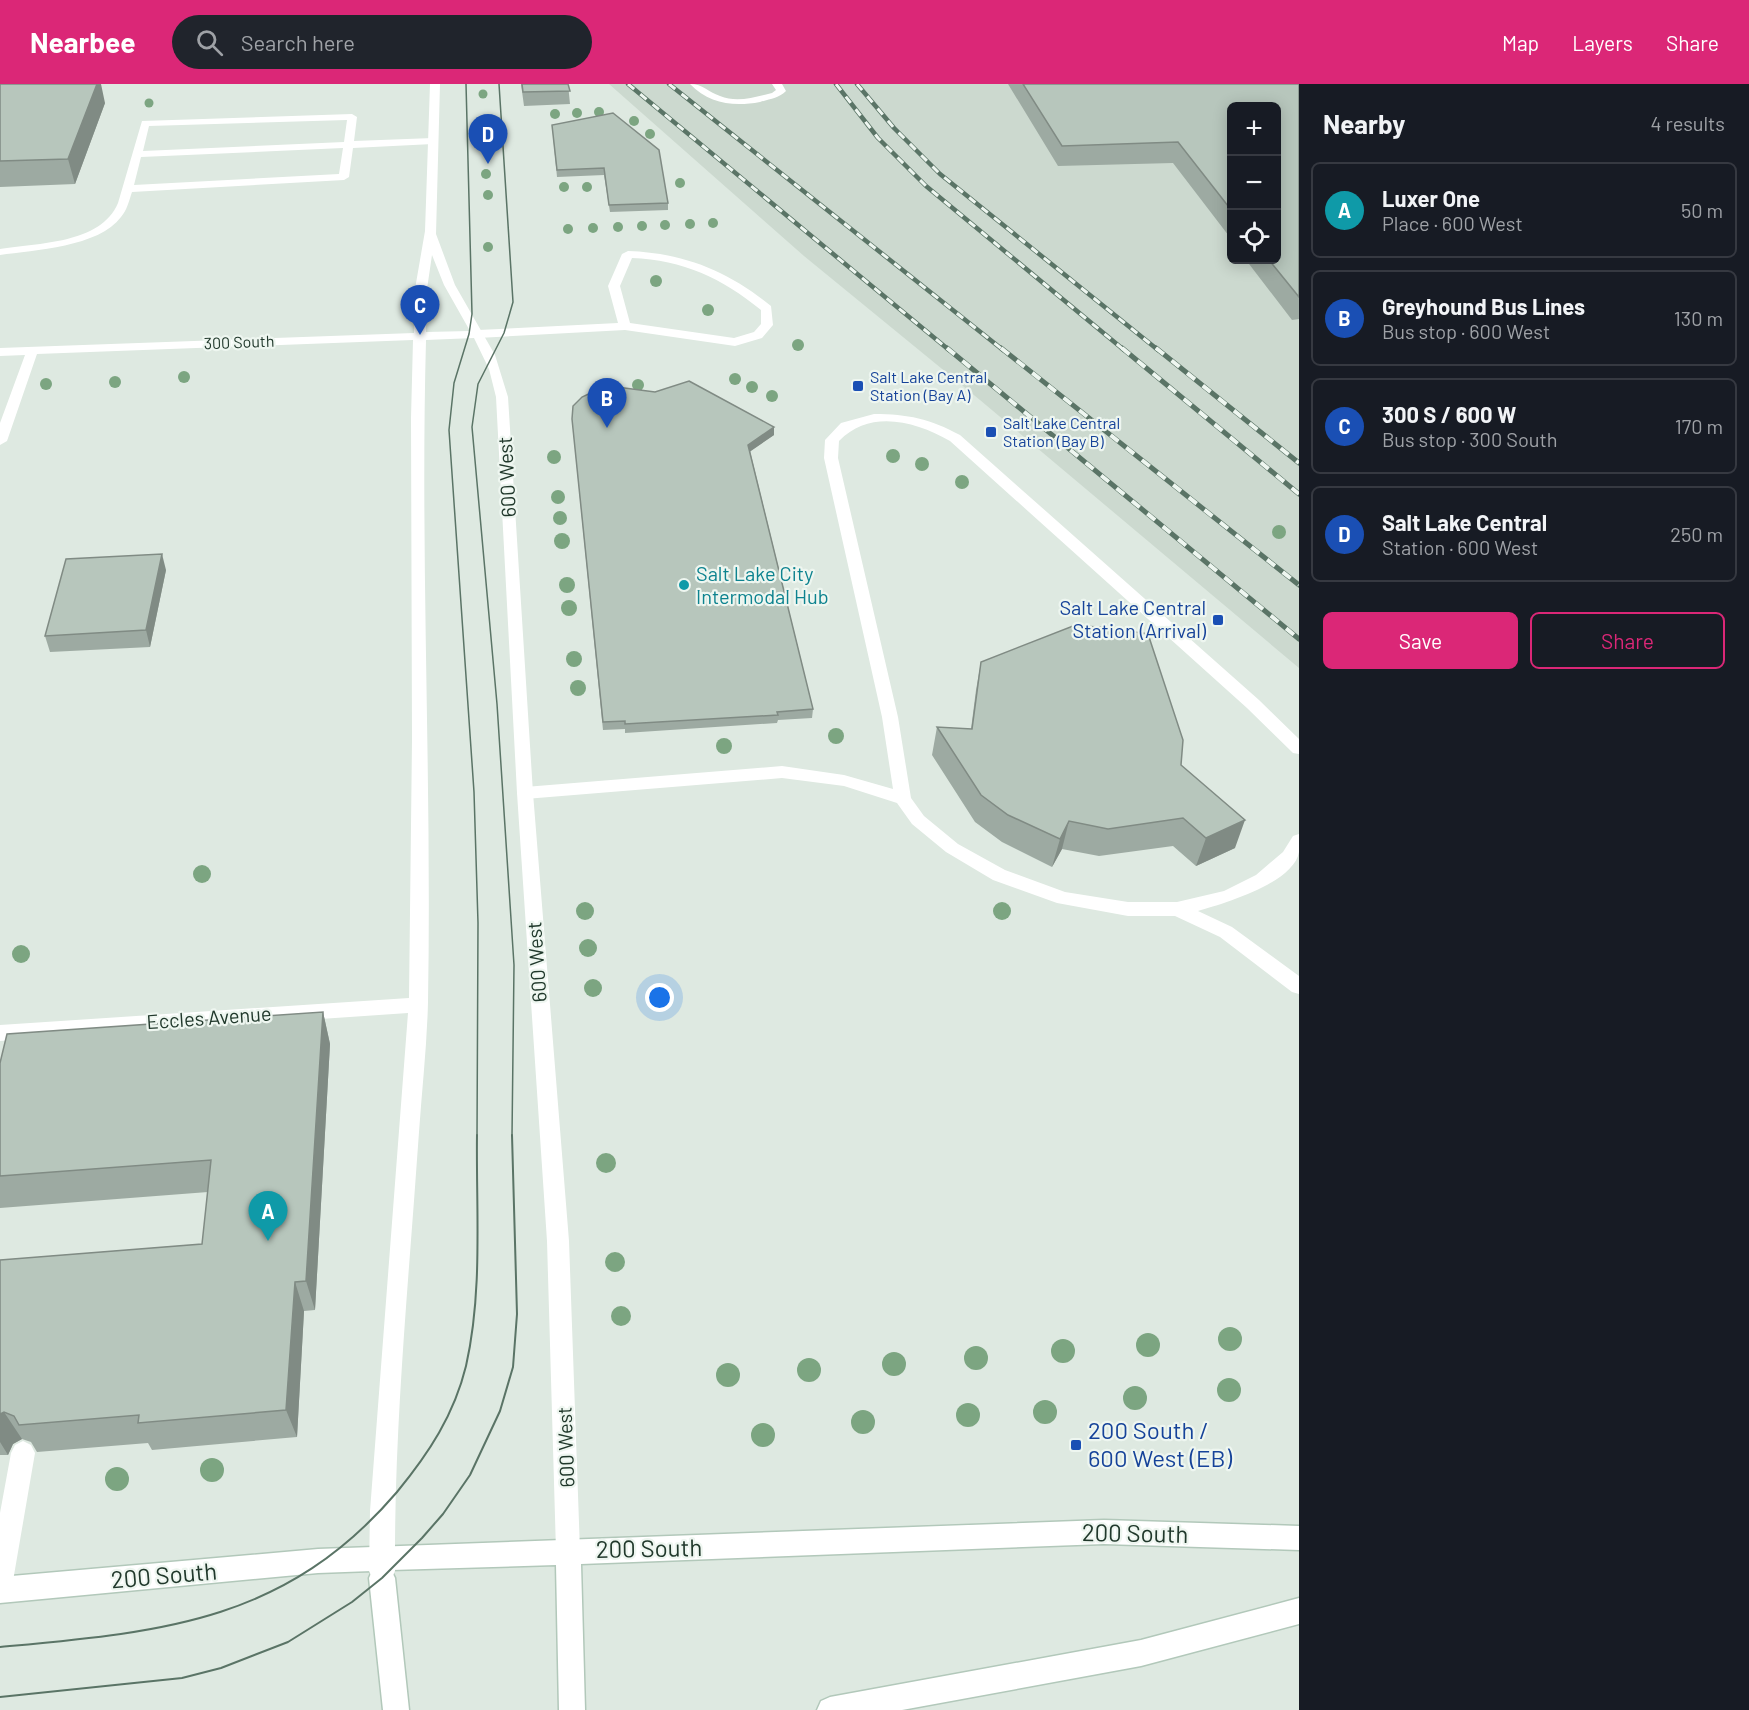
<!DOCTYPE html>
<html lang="en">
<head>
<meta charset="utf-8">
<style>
  :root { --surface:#171b24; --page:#20242c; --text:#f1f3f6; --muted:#9ea1a6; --line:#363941; --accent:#db2777 }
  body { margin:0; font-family:Barlow,sans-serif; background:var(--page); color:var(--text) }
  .controls { position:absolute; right:18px; top:18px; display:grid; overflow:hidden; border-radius:9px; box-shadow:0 3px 15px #0003 }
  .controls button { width:54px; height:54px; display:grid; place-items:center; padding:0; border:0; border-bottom:2px solid var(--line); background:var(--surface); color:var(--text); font:30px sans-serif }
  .you { position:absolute; left:660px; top:914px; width:21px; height:21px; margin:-15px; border:4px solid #fff; border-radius:50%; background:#1a73e8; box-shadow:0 0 0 9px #1a73e833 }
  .badge { display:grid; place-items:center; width:39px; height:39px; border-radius:50%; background:var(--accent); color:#fff; font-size:20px; font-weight:700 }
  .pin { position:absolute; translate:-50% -50px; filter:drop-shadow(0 2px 3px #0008) }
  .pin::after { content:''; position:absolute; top:32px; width:21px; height:18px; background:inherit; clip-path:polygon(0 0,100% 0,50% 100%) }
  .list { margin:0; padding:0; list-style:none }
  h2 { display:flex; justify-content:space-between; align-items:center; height:78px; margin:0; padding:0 24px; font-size:26px }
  h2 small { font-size:20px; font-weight:400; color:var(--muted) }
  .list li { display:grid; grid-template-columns:39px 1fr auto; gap:18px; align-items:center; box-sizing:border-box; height:96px; margin:0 12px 12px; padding:0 12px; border:2px solid var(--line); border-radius:9px }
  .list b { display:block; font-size:22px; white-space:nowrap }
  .list p { margin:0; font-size:20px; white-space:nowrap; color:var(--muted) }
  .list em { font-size:20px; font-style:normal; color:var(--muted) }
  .actions { display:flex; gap:12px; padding:18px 24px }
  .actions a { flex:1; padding:14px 0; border:2px solid var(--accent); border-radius:9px; text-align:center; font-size:21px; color:var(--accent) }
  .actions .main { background:var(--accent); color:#fff }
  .icon { flex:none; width:33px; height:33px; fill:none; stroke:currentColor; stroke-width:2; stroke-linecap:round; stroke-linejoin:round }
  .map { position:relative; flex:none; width:1299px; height:1626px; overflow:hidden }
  header { display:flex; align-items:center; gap:36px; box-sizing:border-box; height:84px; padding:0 30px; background:var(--accent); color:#fff }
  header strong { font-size:28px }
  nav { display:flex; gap:33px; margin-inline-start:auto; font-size:21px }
  .search { width:420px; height:54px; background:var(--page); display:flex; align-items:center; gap:15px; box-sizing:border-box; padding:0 21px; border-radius:33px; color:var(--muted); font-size:22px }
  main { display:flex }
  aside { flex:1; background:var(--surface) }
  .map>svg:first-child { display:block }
  .built { fill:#ccd9cf; fill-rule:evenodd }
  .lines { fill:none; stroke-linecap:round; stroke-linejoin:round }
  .secondary-casing { stroke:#b2c8ba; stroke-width:3 }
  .lane { fill:#fff; fill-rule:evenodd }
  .street { fill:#fff; fill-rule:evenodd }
  .secondary { fill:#fff; fill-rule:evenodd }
  .tram-far1 { stroke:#5a7466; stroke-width:1.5 }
  .tram { stroke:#5a7466; stroke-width:2 }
  .rail-far1-casing { stroke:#5a7466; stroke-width:4.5 }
  .rail-casing { stroke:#5a7466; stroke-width:5 }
  .rail-far1 { stroke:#eef6f0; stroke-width:3; stroke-dasharray:8; stroke-linecap:butt }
  .rail { stroke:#eef6f0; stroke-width:4; stroke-dasharray:10; stroke-linecap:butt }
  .tree { fill:#7ca581 }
  .wall { fill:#9daaa2 }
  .shaded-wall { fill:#808b84 }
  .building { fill:#b7c6bc; stroke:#808b84; stroke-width:1.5 }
  .transit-dot { fill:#1a4fb4; stroke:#eef6f0; stroke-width:2 }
  .culture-dot { fill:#0f9aa8; stroke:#eef6f0; stroke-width:2 }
  .labels { text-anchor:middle; stroke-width:4.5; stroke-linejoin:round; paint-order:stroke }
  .far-street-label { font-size:16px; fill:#20382b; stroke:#eef6f0 }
  .far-transit-label { font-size:16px; fill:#164399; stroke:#eef6f0; text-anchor:start }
  .street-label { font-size:20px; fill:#20382b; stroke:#eef6f0 }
  .culture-label { font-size:20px; fill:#0d838f; stroke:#eef6f0; text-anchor:start }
  .transit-label { font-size:20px; fill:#164399; stroke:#eef6f0; text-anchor:end }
  .near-transit-label { font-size:24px; fill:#164399; stroke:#eef6f0; text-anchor:start }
  .near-street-label { font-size:24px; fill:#20382b; stroke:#eef6f0 }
</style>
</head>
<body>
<header>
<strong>Nearbee</strong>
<div class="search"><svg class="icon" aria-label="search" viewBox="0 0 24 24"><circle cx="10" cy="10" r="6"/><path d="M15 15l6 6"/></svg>Search here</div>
<nav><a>Map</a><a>Layers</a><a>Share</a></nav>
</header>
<main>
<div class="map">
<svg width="1299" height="1626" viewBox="0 0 1299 1626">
  <rect width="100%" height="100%" fill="#dee9e1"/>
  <path class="built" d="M609,0H1299V584L980,316L804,172ZM1232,22H1276V176H1232Z"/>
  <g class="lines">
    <g class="secondary-casing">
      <path id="secondary" d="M1104,1436L1299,1442V1466L1104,1460L581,1480L585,1626H559L556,1481L391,1486L395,1494L409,1626H383L369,1494L372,1487L318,1489L0,1519V1493L318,1465Z
        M1299,1514V1540L1141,1582L902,1626H817L821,1617L830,1613L1141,1556Z"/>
    </g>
    <path class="lane" d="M690,0C703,0 708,8 720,12C737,19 755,13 772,9L776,6L772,0H782L786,7C779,14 770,15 760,18C734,23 709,20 690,0Z
      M352,30L357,33L354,57L433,54L438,57L433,60L353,64L349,93L344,96L132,108C129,117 127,126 121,133C99,163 34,166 0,171V165C37,159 101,160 118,119L142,37ZM347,36L344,58L143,67L149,42ZM343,64L339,90L134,101L141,73Z
      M628,167C684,169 728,187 771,222L773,241L762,254L735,262L625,246L478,254L472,250L478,246L618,239L608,202L622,170ZM632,174C683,176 722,194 761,226V240L754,248L734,254L630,239L620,202Z
      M874,330C908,330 930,335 960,351L1259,616L1299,655V670L1293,669L1247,624L950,357C915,337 870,325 839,357L838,374L898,633L911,714L924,732L958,760L1005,786L1065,808L1128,818H1177L1224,807L1256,791L1283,768L1293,752L1299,750C1299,756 1299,763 1299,768C1294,799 1223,820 1198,827L1232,843L1299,892V910L1292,908L1220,853L1175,832H1128L1057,819L993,796L946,768L912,740L897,719L844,702L782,694L525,715L519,713L517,709L519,705L525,703L782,682L844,691L893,705L882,633L824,374L825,356L841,339Z
      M23,1357L31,1361L35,1369L13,1497L9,1506L0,1510V1429L11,1369L15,1361Z"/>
    <path class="street" d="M430,0H440L436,150L455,201L495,271L508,313L533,709L569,1157L580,1467L577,1476L568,1479L559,1476L556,1467L547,1157L517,709L496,313L489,285L474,254L426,256C420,476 432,697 428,918C427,961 422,1005 419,1048C409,1194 394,1341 395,1487L391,1496L382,1500L373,1496L369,1487L370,1427L408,929L0,957V941L409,914L412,656L411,334L413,256L37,270L7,357L0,361V339L25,271L0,272V264L414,249L415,205L425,147ZM432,171L444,201L470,247L426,248L427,205Z"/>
    <use href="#secondary" class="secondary"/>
    <path class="tram-far1" d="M466,0L472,230L469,250L454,299L449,346L474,708L478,839L477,1052
      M499,0L513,218L504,249L478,300L472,343L497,620L514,881L512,1052"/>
    <path class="tram" d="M0,1563C161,1548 285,1539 397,1408C429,1369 454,1331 466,1282C483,1207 476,1127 477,1051
      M0,1613L182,1594L221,1584L288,1558L352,1518L382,1494L422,1454L443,1430L470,1391L500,1327L513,1283L517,1230L512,1051"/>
    <g class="rail-far1-casing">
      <path id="rail-far1" d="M628,0L949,266
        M669,0L1003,266
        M836,0L878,54L926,102L1124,266
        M857,0L894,44L940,90L1158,266"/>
    </g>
    <g class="rail-casing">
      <path id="rail" d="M947,264L1299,555
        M1001,264L1299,501
        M1122,264L1299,410
        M1156,264L1299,379"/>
    </g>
    <use href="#rail-far1" class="rail-far1"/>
    <use href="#rail" class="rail"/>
  </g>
  <g class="tree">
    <circle cx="483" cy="10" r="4.5"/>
    <circle cx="149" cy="19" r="4.5"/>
    <circle cx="599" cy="28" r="5"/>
    <circle cx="577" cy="29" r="5"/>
    <circle cx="555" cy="30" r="5"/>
    <circle cx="634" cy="37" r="5"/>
    <circle cx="650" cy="50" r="5"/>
    <circle cx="486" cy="64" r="5"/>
    <circle cx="486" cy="90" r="5"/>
    <circle cx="680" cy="99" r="5"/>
    <circle cx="564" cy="103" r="5"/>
    <circle cx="587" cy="103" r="5"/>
    <circle cx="488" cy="111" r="5"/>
    <circle cx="713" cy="139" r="5"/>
    <circle cx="690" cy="140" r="5"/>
    <circle cx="665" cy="141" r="5"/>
    <circle cx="642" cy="142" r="5"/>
    <circle cx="618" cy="143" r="5"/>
    <circle cx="593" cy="144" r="5"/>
    <circle cx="568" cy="145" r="5"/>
    <circle cx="488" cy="163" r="5"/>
    <circle cx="656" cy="197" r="6"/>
    <circle cx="708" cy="226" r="6"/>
    <circle cx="798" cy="261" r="6"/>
    <circle cx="184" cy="293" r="6"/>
    <circle cx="735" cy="295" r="6"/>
    <circle cx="115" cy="298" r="6"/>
    <circle cx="46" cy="300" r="6"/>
    <circle cx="638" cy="301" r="6"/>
    <circle cx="752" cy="303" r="6"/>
    <circle cx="772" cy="312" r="6"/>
    <circle cx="893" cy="372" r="7"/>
    <circle cx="554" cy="373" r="7"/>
    <circle cx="922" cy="380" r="7"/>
    <circle cx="962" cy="398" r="7"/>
    <circle cx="558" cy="413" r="7"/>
    <circle cx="560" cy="434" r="7"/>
    <circle cx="1279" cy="448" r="7"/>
    <circle cx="562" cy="457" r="8"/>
    <circle cx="567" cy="501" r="8"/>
    <circle cx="569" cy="524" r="8"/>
    <circle cx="574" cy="575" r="8"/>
    <circle cx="578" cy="604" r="8"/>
    <circle cx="836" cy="652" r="8"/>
    <circle cx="724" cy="662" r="8"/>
    <circle cx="202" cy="790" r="9"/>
    <circle cx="585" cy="827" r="9"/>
    <circle cx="1002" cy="827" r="9"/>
    <circle cx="588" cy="864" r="9"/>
    <circle cx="21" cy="870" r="9"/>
    <circle cx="593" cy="904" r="9"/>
    <circle cx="606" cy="1079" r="10"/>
    <circle cx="615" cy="1178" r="10"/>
    <circle cx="621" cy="1232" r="10"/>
    <circle cx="1230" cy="1255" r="12"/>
    <circle cx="1148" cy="1261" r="12"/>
    <circle cx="1063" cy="1267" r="12"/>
    <circle cx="976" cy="1274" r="12"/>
    <circle cx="894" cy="1280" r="12"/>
    <circle cx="809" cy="1286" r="12"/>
    <circle cx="728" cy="1291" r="12"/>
    <circle cx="1229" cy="1306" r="12"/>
    <circle cx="1135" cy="1314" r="12"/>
    <circle cx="1045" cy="1328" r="12"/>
    <circle cx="968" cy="1331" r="12"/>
    <circle cx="863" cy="1338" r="12"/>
    <circle cx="763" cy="1351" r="12"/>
    <circle cx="212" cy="1386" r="12"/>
    <circle cx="117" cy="1395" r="12"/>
  </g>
  <path class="wall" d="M0,0L105,19L75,100L0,103Z
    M521,0H568L570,20L524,22Z
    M1008,0H1299V235L1292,236L1246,176H1276L1232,22V156L1173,79L1058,82Z
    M552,41L668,119V126L610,128L604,91L557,93Z
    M572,335L774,351L750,367L813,625L812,634L778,636L777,639L625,649V645L603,646Z
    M166,486L150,563L50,568L45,552Z
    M981,578L1181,681L1235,764L1196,782L1173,762L1099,772L1062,765L1052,783L1002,758L975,738L932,671L937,643L971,645L976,606Z
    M323,928L330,960L315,1226L304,1227L297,1353L152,1366L148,1359L37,1368L31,1358L22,1355L13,1360L8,1371H0V1176L202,1160L208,1108L0,1124V979Z"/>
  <path class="shaded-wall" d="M97,0H101L105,19L75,100L68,75Z
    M774,343V351L748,369V361Z
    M162,470L166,486L150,563L146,546Z
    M1245,736L1235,764L1196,782L1206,754Z
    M1069,737L1062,765L1052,783L1060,755Z
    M323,928L330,960L315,1226L306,1197Z
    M295,1198L304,1227L297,1353L286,1326Z
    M4,1328L22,1355L13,1360L8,1371L0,1358V1330Z"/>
  <path class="building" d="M0,0H97L68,75L0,77Z
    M522,0H568L570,7L523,8Z
    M1023,0H1299V213L1269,176H1276V22H1232V127L1178,58L1062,62Z
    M613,29L659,66L668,119L609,121L604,84L557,86L552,41Z
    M689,297L774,343L748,361L813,625L777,628L778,631L625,640V637L603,638L572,335L573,322L582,313L597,306L617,303L655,308Z
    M162,470L146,546L45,552L66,475Z
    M1073,542L1103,543L1148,550L1183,656L1181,681L1245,736L1206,754L1183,734L1108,745L1069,737L1060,755L1008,731L981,711L937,643L972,645L981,578Z
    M323,928L306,1197L295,1198L286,1326L138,1339L139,1331L19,1341L14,1332L4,1328L0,1330V1176L202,1160L211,1076L0,1092V979L7,950Z"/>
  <g class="transit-dot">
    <rect x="852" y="296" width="12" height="12" rx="3"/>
    <rect x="985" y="342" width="12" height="12" rx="3"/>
    <rect x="1212" y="530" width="12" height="12" rx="3"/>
    <rect x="1070" y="1355" width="12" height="12" rx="3"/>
  </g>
  <circle class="culture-dot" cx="684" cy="501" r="6"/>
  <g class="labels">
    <g class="far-street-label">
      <text transform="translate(239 258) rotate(-2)" y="6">300 South</text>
    </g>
    <g class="far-transit-label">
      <text x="870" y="299">Salt Lake Central<tspan x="870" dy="18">Station (Bay A)</tspan></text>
      <text x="1003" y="345">Salt Lake Central<tspan x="1003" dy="18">Station (Bay B)</tspan></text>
    </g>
    <g class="street-label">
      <text transform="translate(507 393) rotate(-93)" y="7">600 West</text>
      <text transform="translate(537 878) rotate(-94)" y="7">600 West</text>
      <text transform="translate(209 934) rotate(-4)" y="7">Eccles Avenue</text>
      <text transform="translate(566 1363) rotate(-92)" y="7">600 West</text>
    </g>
    <g class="culture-label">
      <text x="696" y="497">Salt Lake City<tspan x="696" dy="23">Intermodal Hub</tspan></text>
    </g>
    <g class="transit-label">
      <text x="1206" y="531">Salt Lake Central<tspan x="1206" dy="23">Station (Arrival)</tspan></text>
    </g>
    <g class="near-transit-label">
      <text x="1088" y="1355">200 South /<tspan x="1088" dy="28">600 West (EB)</tspan></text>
    </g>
    <g class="near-street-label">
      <text transform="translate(1135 1450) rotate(1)" y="8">200 South</text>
      <text transform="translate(649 1465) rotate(-1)" y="8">200 South</text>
      <text transform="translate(164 1492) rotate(-5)" y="8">200 South</text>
    </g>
  </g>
</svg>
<div class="controls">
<button>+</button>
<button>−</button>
<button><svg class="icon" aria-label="locate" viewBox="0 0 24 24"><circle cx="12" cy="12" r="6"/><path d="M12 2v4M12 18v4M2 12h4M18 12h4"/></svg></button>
</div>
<div class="you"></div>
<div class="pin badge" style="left:268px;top:1157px;background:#0f9aa8">A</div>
<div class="pin badge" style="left:607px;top:344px;background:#1a4fb4">B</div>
<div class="pin badge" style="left:420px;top:251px;background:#1a4fb4">C</div>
<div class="pin badge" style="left:488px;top:80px;background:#1a4fb4">D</div>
</div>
<aside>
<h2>Nearby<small>4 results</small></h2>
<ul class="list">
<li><span class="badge" style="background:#0f9aa8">A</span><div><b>Luxer One</b><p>Place · 600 West</p></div><em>50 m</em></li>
<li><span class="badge" style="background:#1a4fb4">B</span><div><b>Greyhound Bus Lines</b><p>Bus stop · 600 West</p></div><em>130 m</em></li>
<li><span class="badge" style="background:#1a4fb4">C</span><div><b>300 S / 600 W</b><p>Bus stop · 300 South</p></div><em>170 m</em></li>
<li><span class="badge" style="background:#1a4fb4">D</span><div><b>Salt Lake Central</b><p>Station · 600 West</p></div><em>250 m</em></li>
</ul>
<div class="actions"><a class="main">Save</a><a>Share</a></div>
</aside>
</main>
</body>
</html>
